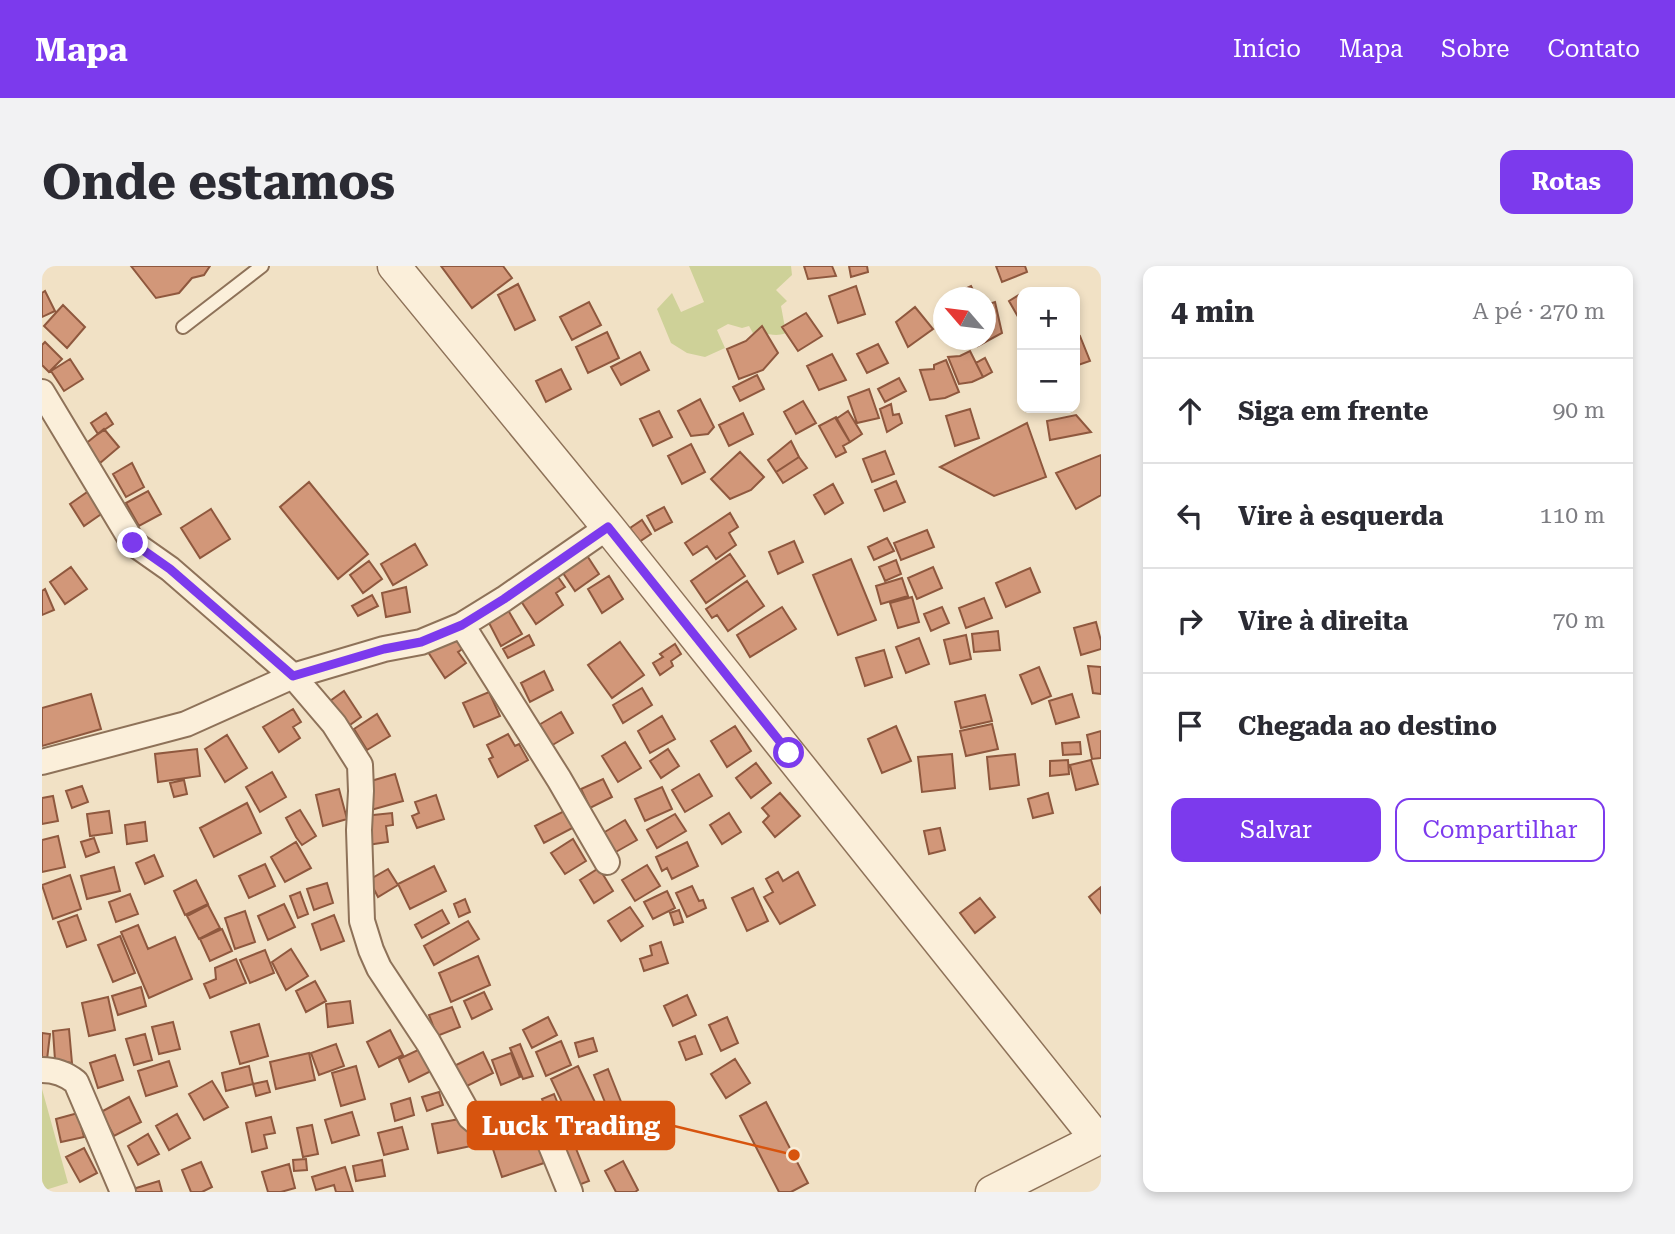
<!DOCTYPE html>
<html lang="pt">
<head>
<meta charset="utf-8">
<style>
  :root { --surface:#fff; --page:#f2f2f3; --text:#2b2b33; --muted:#7c7c81; --line:#e1e1e2; --accent:#7c3aed }
  body { margin:0; font-family:"Roboto Serif",serif; background:var(--page); color:var(--text) }
  .controls { position:absolute; right:21px; top:21px; display:grid; overflow:hidden; border-radius:14px; box-shadow:0 4px 10px #0003 }
  .controls button { width:63px; height:63px; display:grid; place-items:center; padding:0; border:0; border-bottom:2px solid var(--line); background:var(--surface); color:var(--text); font:35px sans-serif }
  .compass { position:absolute; left:891px; top:21px; width:63px; height:63px; border-radius:50%; background:var(--surface); box-shadow:0 4px 10px #0003; rotate:298deg }
  .stop { position:absolute; width:21px; height:21px; margin:-16px; border:5px solid #7c3aed; border-radius:50%; background:#fff }
  .stop.end { background:#7c3aed; border-color:#fff; box-shadow:0 2px 7px #0008 }
  .list { margin:0; padding:0; list-style:none }
  h2 { display:flex; justify-content:space-between; align-items:center; height:91px; margin:0; padding:0 28px; font-size:30px }
  h2 small { font-size:23px; font-weight:400; color:var(--muted) }
  .list li { display:grid; grid-template-columns:46px 1fr auto; gap:21px; align-items:center; box-sizing:border-box; height:105px; padding:0 28px; border-top:2px solid var(--line) }
  .list b { display:block; font-size:26px; white-space:nowrap }
  .list em { font-size:23px; font-style:normal; color:var(--muted) }
  .actions { display:flex; gap:14px; padding:21px 28px }
  .actions a { flex:1; padding:16px 0; border:2px solid var(--accent); border-radius:14px; text-align:center; font-size:24px; color:var(--accent) }
  .actions .main { background:var(--accent); color:#fff }
  .icon { flex:none; width:38px; height:38px; fill:none; stroke:currentColor; stroke-width:2; stroke-linecap:round; stroke-linejoin:round }
  .map { position:relative; flex:none; width:1059px; height:926px; overflow:hidden; border-radius:14px }
  header { display:flex; align-items:center; gap:42px; box-sizing:border-box; height:98px; padding:0 35px; background:var(--accent); color:#fff }
  header strong { font-size:33px }
  nav { display:flex; gap:38px; margin-inline-start:auto; font-size:24px }
  .intro { display:flex; align-items:center; justify-content:space-between; box-sizing:border-box; height:168px; padding:0 42px }
  h1 { margin:0; font-size:49px }
  .button { padding:18px 32px; border-radius:14px; background:var(--accent); color:#fff; font-size:24px; font-weight:700 }
  main { display:flex; gap:42px; padding:0 42px }
  aside { flex:1; background:var(--surface); border-radius:14px; box-shadow:0 4px 10px #0003 }
  .map>svg:first-child { display:block }
  .green { fill:#ced198 }
  .building { fill:#d29779; stroke:#8f583e; stroke-width:2 }
  .lines { fill:none; stroke-linecap:round; stroke-linejoin:round }
  .service-casing { stroke:#8e7259; stroke-width:16 }
  .minor-casing { stroke:#8e7259; stroke-width:28 }
  .tertiary-casing { stroke:#8e7259; stroke-width:35 }
  .service { stroke:#fbefda; stroke-width:12 }
  .minor { stroke:#fbefda; stroke-width:24 }
  .tertiary { stroke:#fbefda; stroke-width:32 }
  .route { stroke:#7c3aed; stroke-width:9 }
  .leader { fill:none; stroke:#d7540e; stroke-width:2.5 }
  .callout-dot { fill:#d7540e; stroke:#f8ecd6; stroke-width:2.5 }
  .callout { fill:#d7540e; stroke:#d7540e; stroke-width:2.5 }
  .callout-label { font-size:26px; text-anchor:middle; font-weight:bold; fill:#fff }
</style>
</head>
<body>
<header>
<strong>Mapa</strong>
<nav><a>Início</a><a>Mapa</a><a>Sobre</a><a>Contato</a></nav>
</header>
<div class="intro"><h1>Onde estamos</h1><a class="button">Rotas</a></div>
<main>
<div class="map">
<svg width="1059" height="926" viewBox="0 0 1059 926">
  <rect width="100%" height="100%" fill="#f1e1c5"/>
  <path class="green" d="M647,0H749L750,9L734,24L745,35L739,40L744,67C731,72 725,65 712,69L707,60L700,62L686,58L675,64L683,82L663,91L645,87L629,77L615,43L630,27L639,46L662,36Z
    M0,823L26,917L0,925Z"/>
  <path class="building" d="M89,0H168L162,9L150,12L137,27L114,32Z
    M399,0H461L470,12L430,42Z
    M762,0H790L794,10L766,13Z
    M807,0H825L826,6L809,11Z
    M954,0H983L985,6L960,16Z
    M476,18L493,54L473,64L456,29Z
    M814,20L823,48L796,57L787,30Z
    M929,20L935,32H914L912,28Z
    M3,25L13,45L0,51V27Z
    M980,27V55L979,56L967,35Z
    M547,36L559,59L530,74L518,51Z
    M953,36L960,67L936,80L934,74H944V39Z
    M21,39L43,61L25,82L2,60Z
    M873,41L891,63L866,81L854,56Z
    M764,47L780,70L756,85L740,61Z
    M720,60L736,87L721,104L697,113L685,83L704,75Z
    M565,66L577,92L546,107L534,81Z
    M1038,70L1048,95L1033,100V72Z
    M3,76L20,93L7,106L0,99V79Z
    M836,78L846,97L825,107L815,88Z
    M928,85L941,111L930,116L917,118L906,91L918,90Z
    M598,86L607,104L579,119L569,101Z
    M790,88L804,114L777,124L765,100Z
    M943,92L950,106L941,111L934,97Z
    M28,93L41,113L22,125L9,105Z
    M904,94L917,126L903,132L888,134L878,104L892,103V99Z
    M519,103L529,123L504,136L494,115Z
    M715,109L722,123L698,135L691,121Z
    M857,112L864,125L843,136L836,123Z
    M827,123L837,152L815,157L806,131Z
    M658,133L672,161L666,168L649,170L636,145Z
    M761,135L774,157L754,168L742,146Z
    M849,138L851,149L857,148L860,157L845,166L838,143Z
    M928,143L937,172L913,180L904,150Z
    M617,145L630,171L611,180L598,153Z
    M806,145L820,168L808,176L794,153Z
    M64,147L71,158L56,168L49,157Z
    M701,147L711,168L687,180L677,159Z
    M1034,149L1049,166L1008,174L1005,155Z
    M794,151L808,176L801,180L804,186L794,191L777,160Z
    M985,157L1004,211L952,230L898,201Z
    M62,163L77,181L58,197L42,179Z
    M749,175L757,191L734,206L726,194Z
    M649,178L663,206L640,218L626,190Z
    M843,185L852,208L830,216L821,193Z
    M698,186L722,211L709,224L688,233L669,213Z
    M1059,189V229L1034,243L1014,207Z
    M757,191L765,202L741,217L734,206Z
    M90,197L102,221L84,231L71,208Z
    M854,215L863,236L842,245L833,224Z
    M267,216L326,288L296,313L238,241Z
    M791,218L801,237L783,248L772,229Z
    M51,222L65,244L42,260L28,238Z
    M106,225L119,248L97,260L84,237Z
    M622,241L630,256L613,265L605,250Z
    M169,243L188,273L158,292L139,262Z
    M688,247L696,261L687,267L694,279L674,293L665,280L651,289L643,277Z
    M600,254L609,268L597,276L588,262Z
    M885,264L892,281L859,294L852,277Z
    M845,272L852,285L832,294L826,281Z
    M752,275L761,296L736,308L727,286Z
    M373,278L385,299L351,319L339,298Z
    M542,285L557,308L533,325L517,301Z
    M688,288L703,310L664,337L649,315Z
    M809,293L834,354L796,369L771,309Z
    M854,294L859,308L843,315L837,301Z
    M327,295L340,313L321,327L308,309Z
    M29,301L45,323L23,338L8,316Z
    M891,301L900,322L875,333L866,312Z
    M988,302L998,326L964,341L954,317Z
    M514,308L523,321L514,327L521,339L494,358L477,332Z
    M567,310L581,333L560,347L546,323Z
    M860,312L866,330L839,338L834,320Z
    M705,315L722,340L686,365L675,349L670,352L664,343Z
    M364,321L368,346L344,351L340,327Z
    M3,323L12,344L0,349V325Z
    M330,329L336,340L316,350L310,340Z
    M870,331L877,356L856,362L848,337Z
    M942,332L950,352L924,362L917,342Z
    M740,341L754,363L708,391L695,369Z
    M900,341L907,357L889,365L882,348Z
    M466,344L480,368L459,380L446,355Z
    M1054,356L1059,375V383L1039,389L1032,362Z
    M956,365L958,384L932,386L930,368Z
    M413,368L422,382L416,386L424,397L403,412L386,386Z
    M487,369L492,379L466,392L461,383Z
    M924,369L929,393L908,398L902,374Z
    M877,372L887,398L864,407L854,381Z
    M578,376L602,409L570,432L546,399Z
    M633,378L639,388L629,395L631,400L618,409L611,397L621,391L618,388Z
    M842,384L850,411L823,420L814,392Z
    M1046,400L1059,401V428L1051,427Z
    M997,401L1009,430L990,438L978,409Z
    M502,405L511,424L488,436L479,417Z
    M600,422L610,439L581,457L571,439Z
    M302,425L319,451L305,461L288,435Z
    M447,426L458,450L432,461L421,437Z
    M49,428L59,463L0,480V442Z
    M1030,428L1037,451L1014,458L1007,435Z
    M943,429L950,455L919,462L913,436Z
    M251,443L259,456L251,461L258,472L237,486L221,461Z
    M519,446L531,467L507,481L495,460Z
    M335,448L348,470L325,484L312,463Z
    M620,450L633,473L608,487L596,465Z
    M950,458L956,483L924,490L918,465Z
    M693,460L709,485L685,501L669,475Z
    M854,460L869,495L840,507L826,473Z
    M1059,465V492L1050,493L1045,469Z
    M466,468L473,480L477,478L486,494L456,511L447,493L451,491L445,479Z
    M185,469L205,502L183,516L163,483Z
    M583,476L599,502L576,516L560,490Z
    M1038,476L1039,488L1021,489L1020,477Z
    M155,483L158,510L116,516L113,488Z
    M626,483L637,500L619,512L608,495Z
    M910,488L913,522L880,526L876,491Z
    M973,488L977,519L948,523L945,491Z
    M1026,494L1027,508L1008,510V495Z
    M1049,494L1056,518L1034,524L1028,499Z
    M714,497L729,517L709,532L694,512Z
    M230,506L244,531L218,546L204,521Z
    M353,508L361,535L329,544L322,517Z
    M657,508L670,530L643,546L630,524Z
    M561,513L570,531L548,542L539,523Z
    M142,514L145,528L132,531L128,517Z
    M40,520L46,536L30,542L24,525Z
    M620,521L630,543L603,555L593,533Z
    M297,523L305,553L281,560L274,529Z
    M738,527L758,550L733,571L721,556L727,550L720,542Z
    M1006,527L1011,547L991,552L986,533Z
    M394,529L402,553L375,562L370,550L377,547L373,536Z
    M11,530L16,555L0,558V532Z
    M205,537L219,567L172,591L158,562Z
    M530,541L538,558L502,577L493,560Z
    M258,544L274,570L260,579L254,571L244,552Z
    M67,545L70,567L48,570L45,548Z
    M350,547L351,559L344,560L346,576L325,579L322,550Z
    M687,547L699,566L680,578L668,559Z
    M633,548L644,565L615,582L605,564Z
    M583,554L595,574L572,587L561,567Z
    M103,556L105,575L85,578L83,559Z
    M898,562L903,584L887,588L882,565Z
    M16,570L23,601L0,606V574Z
    M52,572L57,586L44,591L39,576Z
    M531,573L544,595L523,608L509,587Z
    M254,576L269,602L243,616L229,591Z
    M645,576L656,600L630,613L625,602L620,605L614,591Z
    M112,589L121,610L103,618L94,597Z
    M223,598L233,620L207,632L197,610Z
    M605,599L618,620L593,635L580,614Z
    M392,600L404,625L368,643L356,618Z
    M72,601L78,625L45,633L39,610Z
    M557,602L571,625L552,637L538,614Z
    M346,603L356,619L336,631L327,614Z
    M736,606L741,615L756,606L773,639L738,658L722,631L731,626L724,613Z
    M28,609L39,643L11,653L0,619Z
    M154,614L166,638L143,649L132,625Z
    M285,617L291,637L272,644L265,623Z
    M650,620L657,635L661,634L664,642L645,651L634,627Z
    M1059,621V647L1047,631Z
    M711,622L726,655L705,665L690,632Z
    M625,625L633,642L611,653L602,636Z
    M258,626L266,648L256,652L248,630Z
    M88,628L96,648L74,656L67,636Z
    M938,632L953,651L933,667L918,647Z
    M423,633L428,646L417,651L412,638Z
    M242,638L253,661L226,674L216,650Z
    M166,639L178,662L157,673L145,650Z
    M588,641L601,660L579,675L566,655Z
    M400,644L407,657L380,672L373,659Z
    M637,644L641,656L632,659L628,647Z
    M203,645L213,676L193,683L183,652Z
    M35,649L44,674L25,681L16,656Z
    M292,649L302,675L279,684L270,658Z
    M426,655L437,673L392,699L382,680Z
    M96,659L106,683L133,671L150,713L107,732L79,666Z
    M180,663L190,685L168,695L158,673Z
    M78,670L93,707L71,716L56,679Z
    M619,676L626,697L602,705L598,693L610,689L608,680Z
    M249,683L266,710L244,724L230,696Z
    M223,684L232,707L208,717L198,694Z
    M436,690L448,719L409,736L397,707Z
    M194,693L204,717L168,732L162,718L174,713L173,702Z
    M273,715L284,735L264,746L254,725Z
    M99,721L104,740L76,749L70,730Z
    M442,726L450,743L430,753L422,735Z
    M645,729L654,749L631,760L622,740Z
    M66,731L73,764L47,770L40,737Z
    M308,735L311,757L286,761L284,738Z
    M410,741L418,761L395,770L387,749Z
    M506,751L515,769L490,782L481,764Z
    M685,751L696,777L679,785L667,759Z
    M131,756L138,783L117,788L110,761Z
    M217,758L226,790L198,798L189,766Z
    M27,763L30,797L13,794L11,765Z
    M348,764L361,789L337,801L325,776Z
    M0,767L8,768L4,802H0Z
    M103,768L110,794L92,799L84,773Z
    M653,770L660,788L644,794L637,776Z
    M551,772L555,785L537,791L533,777Z
    M519,775L529,799L504,810L494,786Z
    M294,778L302,800L277,809L269,787Z
    M478,778L491,810L481,813L468,782Z
    M378,783L389,805L367,816L357,793Z
    M441,786L451,807L423,821L412,800Z
    M267,787L273,814L234,823L228,796Z
    M469,787L478,811L459,819L450,794Z
    M73,789L81,814L56,822L48,797Z
    M693,793L708,817L684,832L669,808Z
    M127,795L135,820L104,830L96,805Z
    M207,800L211,818L184,825L180,807Z
    M314,800L323,833L299,840L290,807Z
    M536,800L566,864L539,877L509,813Z
    M566,803L589,861L575,866L552,809Z
    M170,815L186,841L162,854L147,828Z
    M225,815L228,826L214,830L211,818Z
    M397,826L401,839L385,845L380,831Z
    M512,828L547,915L534,920L500,833Z
    M87,831L99,856L72,870L59,846Z
    M368,832L372,849L353,855L349,838Z
    M724,836L766,917L749,926H737L698,850Z
    M310,846L317,869L290,877L283,854Z
    M36,847L42,871L19,876L14,853Z
    M135,848L148,872L127,884L114,860Z
    M229,851L233,867L222,869L225,882L210,886L204,857Z
    M423,852L429,880L396,887L390,858Z
    M270,859L276,888L261,891L255,862Z
    M360,861L366,883L342,889L336,867Z
    M492,863L502,897L460,911L449,877Z
    M106,868L117,888L96,899L86,880Z
    M42,882L55,907L38,916L24,891Z
    M264,893L265,904L252,905L251,894Z
    M340,894L343,910L314,915L311,900Z
    M581,895L596,924L593,926H574L563,905Z
    M159,896L170,921L160,926H149L140,904Z
    M247,898L253,922L239,926H226L220,906Z
    M303,901L311,926H294L292,919L274,924L270,911Z
    M117,915L120,926H92L91,923Z"/>
  <g class="lines">
    <g class="service-casing">
      <path id="service" d="M141,61L220,0"/>
    </g>
    <g class="minor-casing">
      <path id="minor" d="M0,126L91,277L128,303L251,410L342,383L379,376L420,359L462,333L566,261
        M420,359L517,513L565,596
        M0,496L144,458L251,410L292,458L318,499L319,525L317,564L320,655L329,684L337,702L386,776L428,851C447,870 473,852 493,859C498,861 502,866 505,870L528,926
        M0,804C13,804 24,808 34,816L81,926"/>
    </g>
    <g class="tertiary-casing">
      <path id="tertiary" d="M352,0L566,261L1055,873
        M950,926L1059,871"/>
    </g>
    <use href="#service" class="service"/>
    <use href="#minor" class="minor"/>
    <use href="#tertiary" class="tertiary"/>
  </g>
  <g class="lines">
    <path class="route" d="M91,277L128,303L251,410L342,383L379,376L420,359L462,333L566,261L747,487"/>
  </g>
  <path class="leader" d="M752 889L632 860"/>
  <circle class="callout-dot" cx="752" cy="889" r="7"/>
  <rect class="callout" x="426" y="836" width="206" height="47" rx="7"/>
  <g class="callout-label">
    <text x="529" y="869">Luck Trading</text>
  </g>
</svg>
<div class="controls">
<button>+</button>
<button>−</button>
</div>
<svg class="compass" viewBox="-18 -18 36 36"><path d="M0-13l5 13h-10z" fill="#e53935"/><path d="M0 13l5-13h-10z" fill="#7c7c81"/></svg>
<div class="stop" style="left:747px;top:487px"></div>
<div class="stop end" style="left:91px;top:277px"></div>
</div>
<aside>
<h2>4 min<small>A pé · 270 m</small></h2>
<ul class="list">
<li><svg class="icon" aria-label="ahead" viewBox="0 0 24 24"><path d="M12 20V5M6 11l6-6 6 6"/></svg><div><b>Siga em frente</b></div><em>90 m</em></li>
<li><svg class="icon" aria-label="left" viewBox="0 0 24 24"><path d="M17 20v-9H6M10 6l-5 5 5 5"/></svg><div><b>Vire à esquerda</b></div><em>110 m</em></li>
<li><svg class="icon" aria-label="right" viewBox="0 0 24 24"><path d="M7 20v-9h11M14 6l5 5-5 5"/></svg><div><b>Vire à direita</b></div><em>70 m</em></li>
<li><svg class="icon" aria-label="arrive" viewBox="0 0 24 24"><path d="M6 21V4h12l-3 4 3 4H6"/></svg><div><b>Chegada ao destino</b></div></li>
</ul>
<div class="actions"><a class="main">Salvar</a><a>Compartilhar</a></div>
</aside>
</main>
</body>
</html>
